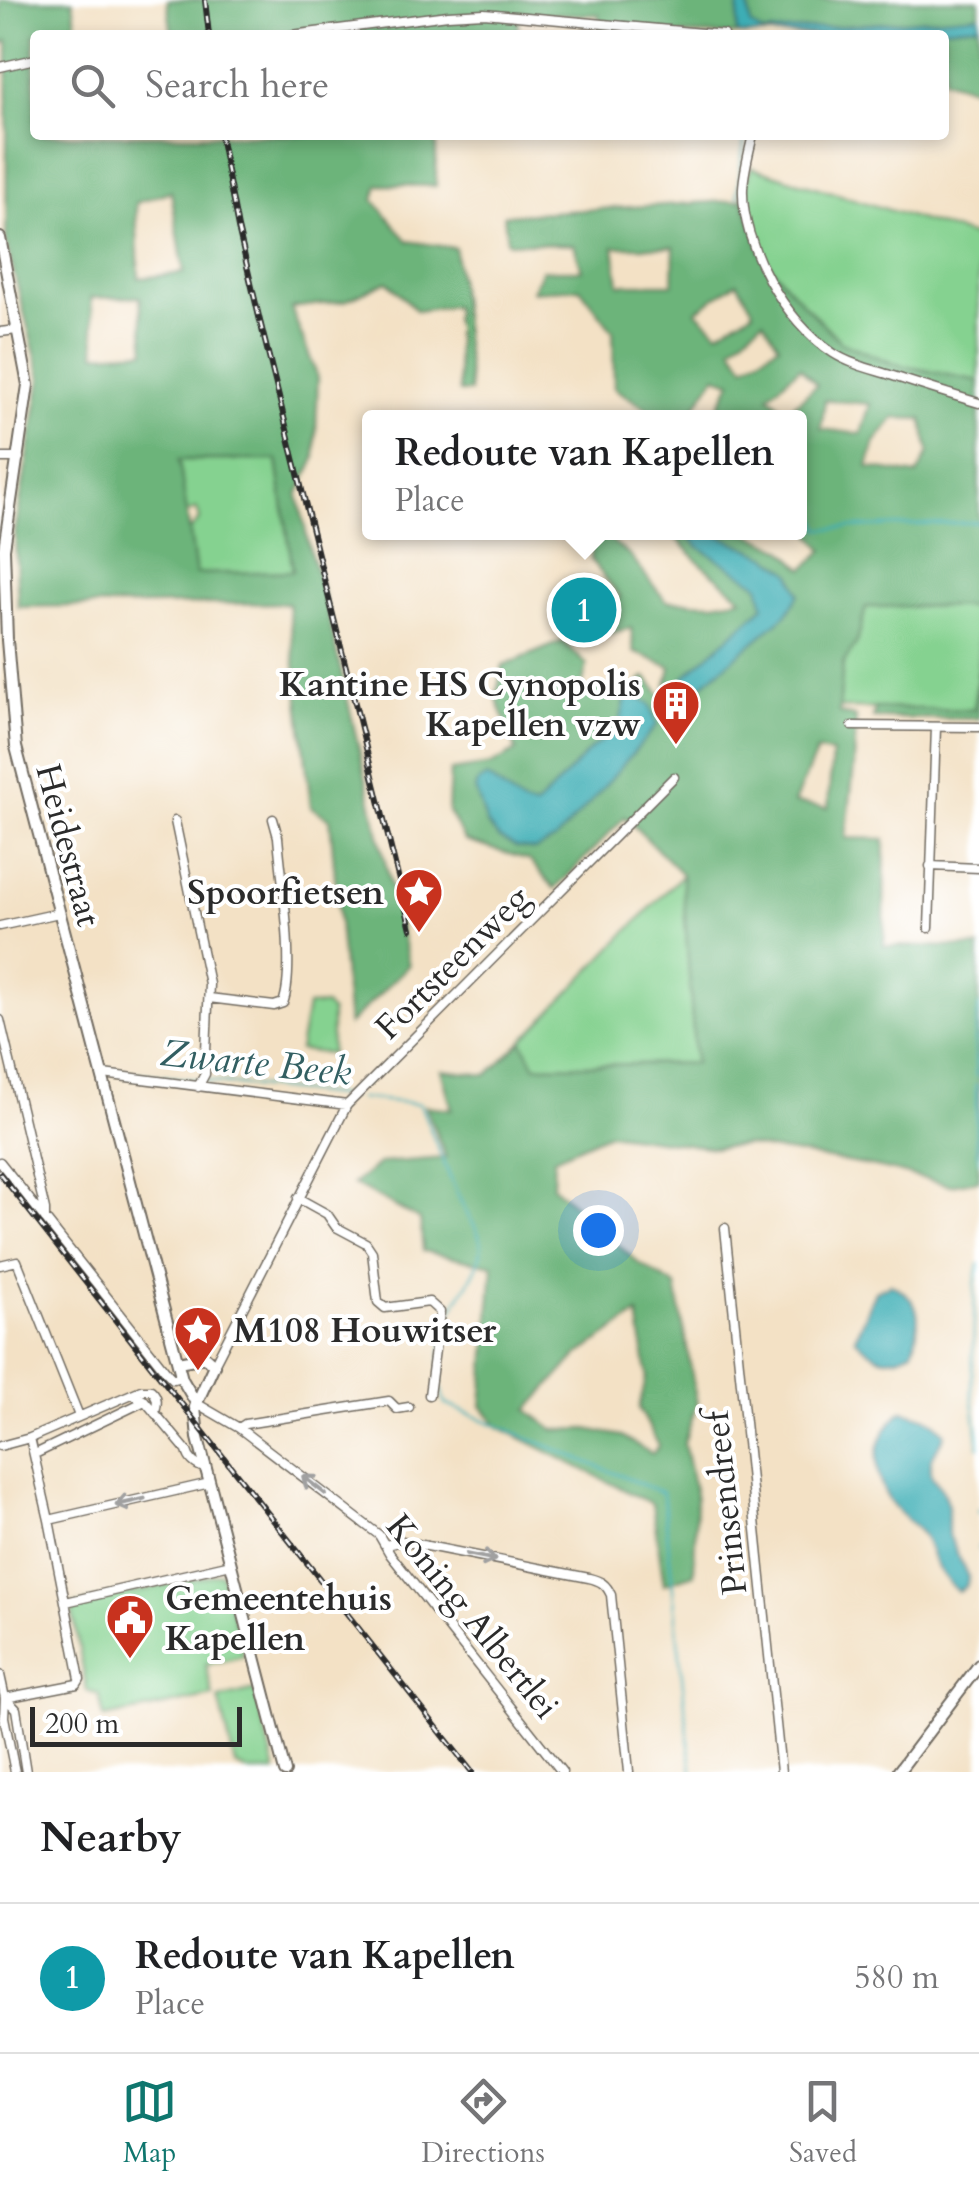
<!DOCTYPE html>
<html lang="en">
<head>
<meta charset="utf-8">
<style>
  :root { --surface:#fff; --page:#f6f6f6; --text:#202124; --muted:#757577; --line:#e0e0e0; --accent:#0f766e }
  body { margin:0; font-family:Cardo,serif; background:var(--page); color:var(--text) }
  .scale { position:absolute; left:30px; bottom:25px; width:212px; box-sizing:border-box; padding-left:10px; border:5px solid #2b2b2b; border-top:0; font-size:28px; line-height:35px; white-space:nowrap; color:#2b2b2b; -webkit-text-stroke:8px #fff; paint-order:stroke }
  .you { position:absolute; left:598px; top:1230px; width:35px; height:35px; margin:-25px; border:8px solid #fff; border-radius:50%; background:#1a73e8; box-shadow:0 0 0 15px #1a73e833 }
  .badge { display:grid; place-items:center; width:65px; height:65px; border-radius:50%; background:var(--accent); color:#fff; font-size:32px; font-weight:700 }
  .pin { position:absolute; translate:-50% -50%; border:5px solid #fff; box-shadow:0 2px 10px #0006 }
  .popup { position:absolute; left:362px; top:410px; width:445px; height:130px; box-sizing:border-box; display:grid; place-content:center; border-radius:10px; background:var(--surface); filter:drop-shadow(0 2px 8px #0005); font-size:32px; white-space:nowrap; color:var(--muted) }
  .popup b { font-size:38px; color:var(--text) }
  .popup::after { content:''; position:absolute; left:50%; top:100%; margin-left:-20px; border:20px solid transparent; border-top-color:var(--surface) }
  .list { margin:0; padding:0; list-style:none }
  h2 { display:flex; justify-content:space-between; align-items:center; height:130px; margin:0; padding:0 40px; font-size:42px }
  h2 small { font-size:32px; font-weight:400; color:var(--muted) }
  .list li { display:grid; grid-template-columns:65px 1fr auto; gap:30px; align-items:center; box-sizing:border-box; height:150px; padding:0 40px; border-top:2px solid var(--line) }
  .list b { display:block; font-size:38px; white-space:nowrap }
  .list p { margin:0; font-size:32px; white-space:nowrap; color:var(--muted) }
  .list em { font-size:32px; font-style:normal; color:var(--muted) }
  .icon { flex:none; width:55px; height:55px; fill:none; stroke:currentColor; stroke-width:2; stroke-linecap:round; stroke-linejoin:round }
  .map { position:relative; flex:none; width:979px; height:1772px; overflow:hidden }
  .search { position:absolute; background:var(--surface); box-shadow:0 5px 15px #0003; left:30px; right:30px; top:30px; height:110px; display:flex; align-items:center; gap:25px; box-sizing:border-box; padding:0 35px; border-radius:10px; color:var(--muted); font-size:38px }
  .sheet { height:280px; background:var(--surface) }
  nav { display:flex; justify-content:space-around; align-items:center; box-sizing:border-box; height:140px; border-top:2px solid var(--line); background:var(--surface); font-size:28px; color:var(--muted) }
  nav a { display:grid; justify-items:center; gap:5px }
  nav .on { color:var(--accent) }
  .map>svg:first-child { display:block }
  .green { fill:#85d290; stroke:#587e5e; stroke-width:2.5 }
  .forest { fill:#6cb47a; stroke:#4c7052; stroke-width:2.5; fill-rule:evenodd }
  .water { fill:#3caeb5; stroke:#346c70; stroke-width:2.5 }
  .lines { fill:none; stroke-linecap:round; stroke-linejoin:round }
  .stream { stroke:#3caeb5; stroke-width:2.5 }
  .minor-casing { stroke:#716b61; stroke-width:11 }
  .tertiary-casing { stroke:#716b61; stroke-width:14 }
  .minor { stroke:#fff; stroke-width:8 }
  .tertiary { stroke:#fff; stroke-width:10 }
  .rail-casing { stroke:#2b2b2b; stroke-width:6 }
  .rail { stroke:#fff; stroke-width:2.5; stroke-dasharray:8; stroke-linecap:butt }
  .oneway { stroke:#a0a0a0 }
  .labels { text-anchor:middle; stroke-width:8; stroke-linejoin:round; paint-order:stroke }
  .poi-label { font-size:35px; font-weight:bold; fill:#2b2b2b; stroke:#fff; text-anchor:end }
  .street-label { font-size:35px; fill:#2b2b2b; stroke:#fff }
  .water-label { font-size:38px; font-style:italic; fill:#325f62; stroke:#fff }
</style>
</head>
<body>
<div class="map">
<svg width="979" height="1772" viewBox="0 0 979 1772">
  <rect width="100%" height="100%" fill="#fff"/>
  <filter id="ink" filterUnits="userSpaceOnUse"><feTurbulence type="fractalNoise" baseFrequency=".01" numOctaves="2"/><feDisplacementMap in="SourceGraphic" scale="20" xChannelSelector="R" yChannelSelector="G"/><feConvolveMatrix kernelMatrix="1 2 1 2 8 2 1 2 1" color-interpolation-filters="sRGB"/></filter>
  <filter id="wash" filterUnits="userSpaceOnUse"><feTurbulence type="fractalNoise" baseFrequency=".0048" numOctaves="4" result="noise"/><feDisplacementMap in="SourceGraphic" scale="40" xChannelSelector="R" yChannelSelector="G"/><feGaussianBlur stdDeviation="2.25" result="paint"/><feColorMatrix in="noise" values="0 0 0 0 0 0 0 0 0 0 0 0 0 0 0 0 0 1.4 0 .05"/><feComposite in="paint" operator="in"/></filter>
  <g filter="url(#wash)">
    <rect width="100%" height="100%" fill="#f3e1c5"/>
    <path class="green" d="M751,167L979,238V381L894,364L841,342L805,306L764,259L741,200Z
      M178,460H277L293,571L196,574L189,528L191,530L200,519L197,509L188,512L187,515Z
      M979,606V663L974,710L839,708L843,664L857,642L866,607Z
      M683,874L695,1063L534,1066L522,1041Z
      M325,1005L331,1012V1054L299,1050L307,1006Z
      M221,1573L244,1656L206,1665L213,1696L104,1718L99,1695L87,1691L71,1606Z
      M255,1690L276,1772H250L235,1765L219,1699Z"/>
    <path class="forest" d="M0,0H73L76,24L84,35H35V135H436V186L378,185L374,200L408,241L455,248L470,392H459L454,306L417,311L387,281L345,301L291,308L318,378L315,459L298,495L310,551L323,593L409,965L348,1025L330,819L311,807L288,603L18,607L15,532L41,378L6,243L8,41L0,45ZM171,191L184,273L139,278L136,203ZM140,297L145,351L96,354L91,298ZM179,460H277L293,571L196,574Z
      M167,0H979V90L944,79V35H598L599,15L520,13L517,35H172Z
      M743,200L764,259L805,306L841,342L894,364L979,381V606L866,607L857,642L843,664L839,713L856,717L854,767L846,838L885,839L884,946L979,947V1180L950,1185L876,1167L745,1145L715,1148L609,1133L554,1158L553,1186L637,1262L676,1286L697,1403L684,1443L696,1499L694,1574L664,1584L652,1504L499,1427L482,1406L493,1265L423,1251L420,1220L353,1184L380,1163L446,1158L425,1106L452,1109L441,1070L487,1075L522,1041L535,1066L695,1063L682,874L625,817L555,889L529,860L465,841L448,812L450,771L491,765L516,751L496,696L503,666L563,641L587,665L581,691L610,687L621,699L646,677L664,698L671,667L634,652L631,628L594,638L586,629L620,597L591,560L592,533H603L630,556L666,601L713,603L742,598L698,561L672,533H748L782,549L804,569L824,550L805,527L799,525V418L660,417L614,388L613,331L580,288L532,291L542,270H582L574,245L507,242L504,215ZM674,247L673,284H619L614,247ZM737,282L754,311L718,332L696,311ZM763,320L779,345L745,366L732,347ZM800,367L817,385L786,412L769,395ZM716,376L732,381L718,408L691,413ZM825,400L870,404L861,434L821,429ZM895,418L922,419L929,452L917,475L868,467L875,442ZM817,751L832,753L828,808L794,803ZM638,1314L647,1375L639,1408L659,1446L652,1454L622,1436L587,1429L554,1430L528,1410L577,1356Z
      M979,663V719L873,718L875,708L974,710Z"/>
    <path class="water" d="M739,0H748L751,25L763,33L979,15V25L865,35H741L737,33Z
      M686,533H713L769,557L791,573L799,594L787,614L672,710V696L685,676L764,606L759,585L699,547Z
      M633,693L650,705L657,725L596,796L555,840L535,850L516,847L499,838L487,824L475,789L477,783L487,777L523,804L535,807L593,747L618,730L625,702Z
      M891,1284C924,1301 920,1320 913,1351C886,1364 875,1359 855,1338L875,1291Z
      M902,1411C919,1415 936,1418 945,1434L931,1460V1475L942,1489L948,1505V1533L968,1577C968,1586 965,1588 957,1591C947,1582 939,1571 933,1559C930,1552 928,1544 924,1537C917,1526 904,1519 896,1509C869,1477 871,1438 902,1411Z"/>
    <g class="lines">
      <path class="stream" d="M737,197L745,135
        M800,467L820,529L979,522
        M105,1070L197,1080
        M976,1077L975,1042L979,1006
        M205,1081L351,1097
        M976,1084C978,1109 973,1135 979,1160
        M359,1098L420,1104C434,1138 447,1173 463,1206C469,1219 482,1233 481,1248C481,1268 464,1288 455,1305C442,1327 435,1381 445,1404L663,1493L692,1772
        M979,1264L975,1284L972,1392L979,1447
        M979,1509V1513
        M979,1546V1550"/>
    </g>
  </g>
  <g filter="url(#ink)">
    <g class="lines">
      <g class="minor-casing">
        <path id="minor" d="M292,35L448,15L484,13L724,35
          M0,67L35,59
          M753,135C749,152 744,170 743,188C741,245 785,322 833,353C850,364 871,369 890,375C920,385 949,394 979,403
          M0,332L17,330
          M0,458H19
          M852,726L979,727
          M175,821L209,984L205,1074L198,1087
          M930,866L979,868
          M0,926L59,913
          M929,928L936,727
          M209,998L274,1006L283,1003C296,970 281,876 278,837L273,819
          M0,1020L45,1210V1219
          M103,1074L347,1105
          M0,1162L168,1374L173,1379L181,1377
          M298,1198L327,1214L336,1227L366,1243L372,1252L378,1302L385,1308L429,1302L440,1312L429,1395
          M725,1228L781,1772
          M0,1265L17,1261L79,1416
          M214,1365L347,1105L674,777
          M133,1394L145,1401L187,1451C189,1461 197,1466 206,1469
          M196,1403L239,1428L379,1535L390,1554L562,1772
          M239,1428L245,1424L389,1401L397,1409L409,1407
          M0,1446L30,1438
          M35,1454L145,1401
          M49,1520L210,1483
          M386,1545L402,1541L589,1578C601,1581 606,1584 611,1595L629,1772
          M66,1602L231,1564
          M0,1675L5,1698L4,1717L15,1772
          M5,1698L77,1684L80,1679L49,1520L30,1438L141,1390H151C159,1397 157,1404 155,1413
          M5,1698L16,1709L26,1772"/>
      </g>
      <g class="tertiary-casing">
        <path id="tertiary" d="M0,238L28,385L4,549L7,640L16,747L182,1379L196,1403
          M178,1362L205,1357L214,1365L195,1407L198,1438L285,1772
          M898,1772L979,1665"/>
      </g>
      <use href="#minor" class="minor"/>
      <use href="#tertiary" class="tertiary"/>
      <g class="rail-casing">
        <path id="rail" d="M205,0L209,35
          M220,135L238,228L260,321L411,929
          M0,1174L472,1772"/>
      </g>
      <use href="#rail" class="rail"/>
    </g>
    <defs><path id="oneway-shaft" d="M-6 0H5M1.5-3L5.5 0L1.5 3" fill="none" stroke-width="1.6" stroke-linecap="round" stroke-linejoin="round" transform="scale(2.5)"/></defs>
    <g class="oneway">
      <use href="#oneway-shaft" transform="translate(314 1485) rotate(-142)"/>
      <use href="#oneway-shaft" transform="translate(130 1502) rotate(167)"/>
      <use href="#oneway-shaft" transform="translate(481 1557) rotate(11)"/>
    </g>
  </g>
  <defs>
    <g id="building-pin" transform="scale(2.5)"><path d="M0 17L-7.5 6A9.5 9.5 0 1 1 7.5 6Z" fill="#c8321e" stroke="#fff"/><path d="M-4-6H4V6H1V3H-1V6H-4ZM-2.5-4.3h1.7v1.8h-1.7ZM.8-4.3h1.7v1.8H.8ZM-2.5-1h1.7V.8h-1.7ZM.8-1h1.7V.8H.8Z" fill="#fff"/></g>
    <g id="sight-pin" transform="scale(2.5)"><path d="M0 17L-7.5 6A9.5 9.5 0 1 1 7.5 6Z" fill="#c8321e" stroke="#fff"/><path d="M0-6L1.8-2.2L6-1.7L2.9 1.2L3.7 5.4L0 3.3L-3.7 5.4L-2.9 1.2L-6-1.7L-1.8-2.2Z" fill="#fff"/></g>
    <g id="civic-pin" transform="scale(2.5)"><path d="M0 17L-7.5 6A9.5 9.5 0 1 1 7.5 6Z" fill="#c8321e" stroke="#fff"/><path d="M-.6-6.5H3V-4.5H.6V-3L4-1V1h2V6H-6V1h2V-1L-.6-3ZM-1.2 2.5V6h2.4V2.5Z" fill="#fff"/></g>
  </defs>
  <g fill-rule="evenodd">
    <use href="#building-pin" x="676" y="704"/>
    <use href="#sight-pin" x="419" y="892"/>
    <use href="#sight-pin" x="198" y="1330"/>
    <use href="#civic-pin" x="130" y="1618"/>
  </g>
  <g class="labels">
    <g class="poi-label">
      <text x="641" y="696">Kantine HS Cynopolis<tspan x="641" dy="40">Kapellen vzw</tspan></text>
      <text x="384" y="904">Spoorfietsen</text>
      <text x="233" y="1342" text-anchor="start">M108 Houwitser</text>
      <text x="165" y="1610" text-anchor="start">Gemeentehuis<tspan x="165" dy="40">Kapellen</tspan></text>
    </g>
    <g class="street-label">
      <text transform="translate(69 845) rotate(75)" y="12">Heidestraat</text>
      <text transform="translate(452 962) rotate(-45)" y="12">Fortsteenweg</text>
      <text transform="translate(725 1503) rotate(-96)" y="12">Prinsendreef</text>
      <text transform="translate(473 1616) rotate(51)" y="12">Koning Albertlei</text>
    </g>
    <g class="water-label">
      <text transform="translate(256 1062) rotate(6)" y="13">Zwarte Beek</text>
    </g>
  </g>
</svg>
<div class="scale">200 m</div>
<div class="you"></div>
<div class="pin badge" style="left:584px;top:610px;background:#0f9aa8">1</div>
<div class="popup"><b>Redoute van Kapellen</b>Place</div>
<div class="search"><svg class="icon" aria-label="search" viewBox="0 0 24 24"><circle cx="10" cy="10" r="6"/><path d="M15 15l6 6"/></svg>Search here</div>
</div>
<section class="sheet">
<h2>Nearby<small></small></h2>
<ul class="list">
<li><span class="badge" style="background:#0f9aa8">1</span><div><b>Redoute van Kapellen</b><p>Place</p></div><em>580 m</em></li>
</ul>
</section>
<nav>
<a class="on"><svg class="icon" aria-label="map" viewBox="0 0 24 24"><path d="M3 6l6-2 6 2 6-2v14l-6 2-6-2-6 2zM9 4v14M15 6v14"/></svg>Map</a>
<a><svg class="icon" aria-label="directions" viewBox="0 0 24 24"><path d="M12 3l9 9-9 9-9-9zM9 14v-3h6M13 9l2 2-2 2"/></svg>Directions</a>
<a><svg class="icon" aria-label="saved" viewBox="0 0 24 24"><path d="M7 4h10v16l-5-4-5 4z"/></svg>Saved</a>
</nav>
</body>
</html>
